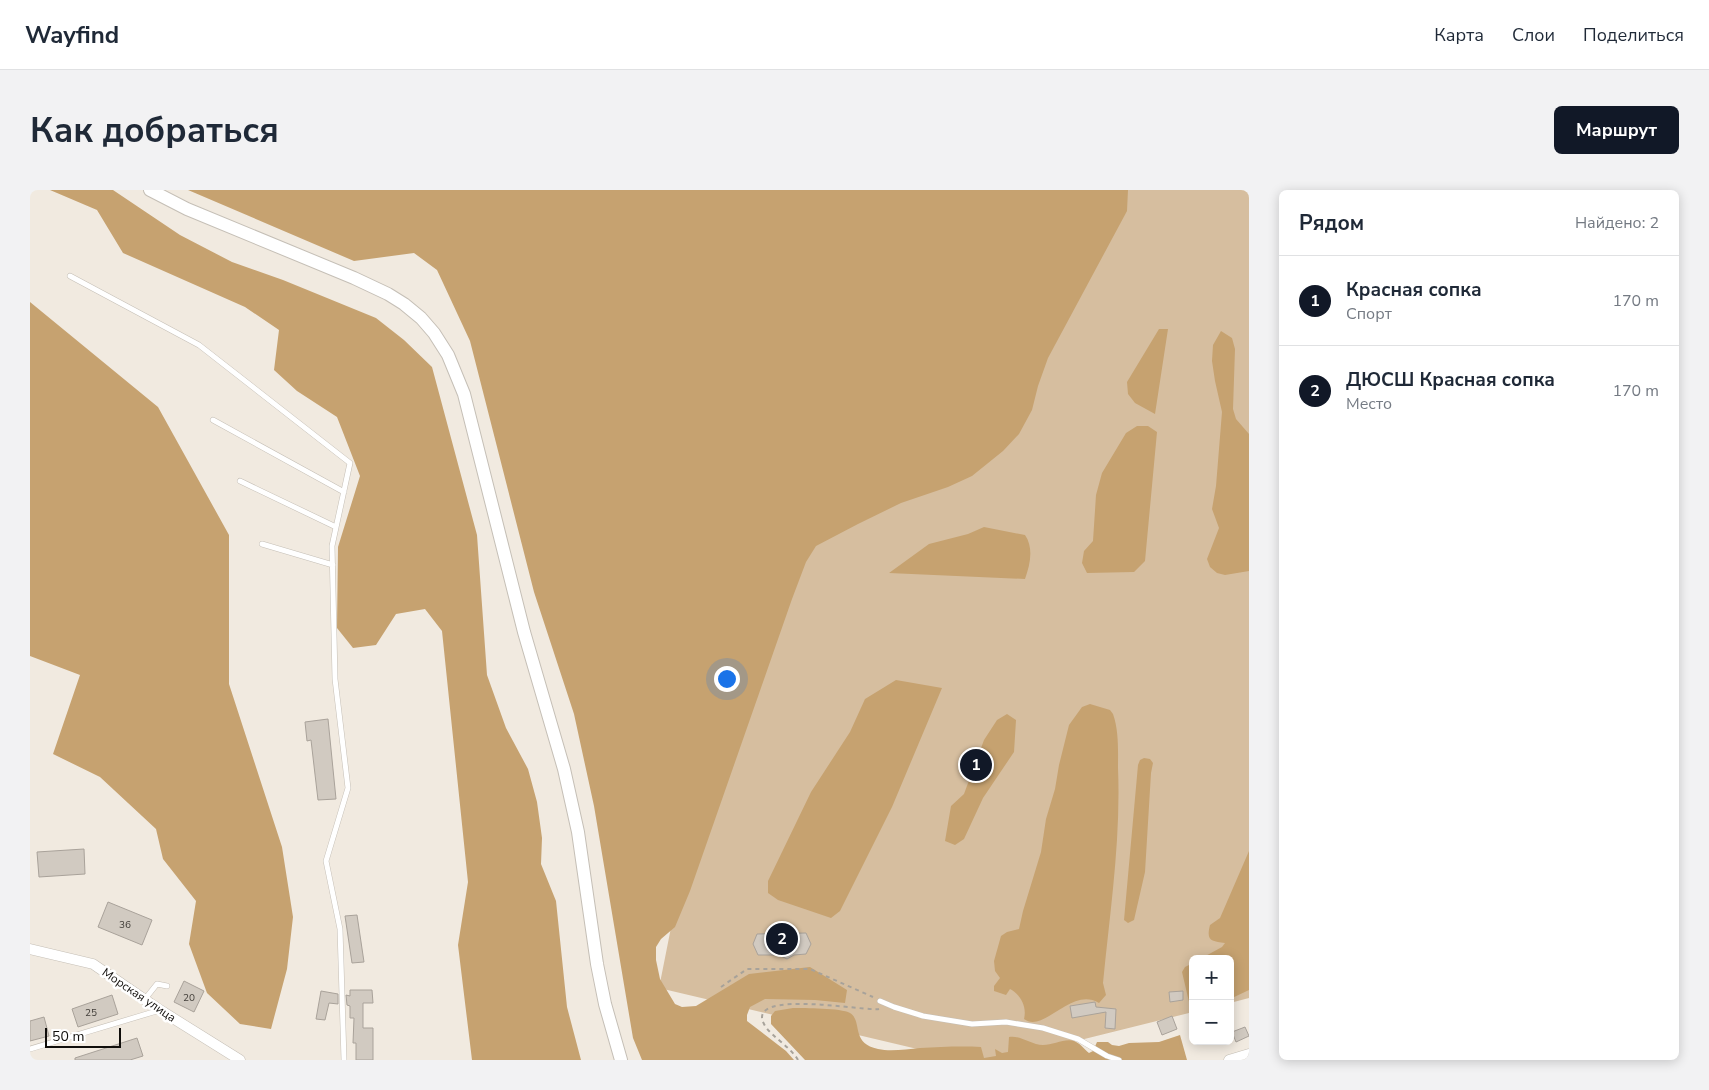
<!DOCTYPE html>
<html lang="ru">
<head>
<meta charset="utf-8">
<style>
  :root { --surface:#fff; --page:#f2f2f3; --text:#1f2937; --muted:#747a83; --line:#e0e1e3; --accent:#111827 }
  body { margin:0; font-family:"Nunito Sans",sans-serif; background:var(--page); color:var(--text) }
  .controls { position:absolute; right:15px; bottom:15px; display:grid; overflow:hidden; border-radius:8px; box-shadow:0 2px 12px #0003 }
  .controls button { width:45px; height:45px; display:grid; place-items:center; padding:0; border:0; border-bottom:1px solid var(--line); background:var(--surface); color:var(--text); font:25px sans-serif }
  .scale { position:absolute; left:15px; bottom:12px; width:76px; box-sizing:border-box; padding-left:5px; border:2px solid #100e0b; border-top:0; font-size:14px; line-height:18px; white-space:nowrap; color:#100e0b; -webkit-text-stroke:4px #fff; paint-order:stroke }
  .you { position:absolute; left:696px; top:488px; width:18px; height:18px; margin:-12px; border:4px solid #fff; border-radius:50%; background:#1a73e8; box-shadow:0 0 0 8px #1a73e833 }
  .badge { display:grid; place-items:center; width:32px; height:32px; border-radius:50%; background:var(--accent); color:#fff; font-size:16px; font-weight:700 }
  .pin { position:absolute; translate:-50% -50%; border:2px solid #fff; box-shadow:0 1px 5px #0006 }
  .list { margin:0; padding:0; list-style:none }
  h2 { display:flex; justify-content:space-between; align-items:center; height:65px; margin:0; padding:0 20px; font-size:21px }
  h2 small { font-size:16px; font-weight:400; color:var(--muted) }
  .list li { display:grid; grid-template-columns:32px 1fr auto; gap:15px; align-items:center; box-sizing:border-box; height:90px; padding:0 20px; border-top:1px solid var(--line) }
  .list b { display:block; font-size:19px; white-space:nowrap }
  .list p { margin:0; font-size:16px; white-space:nowrap; color:var(--muted) }
  .list em { font-size:16px; font-style:normal; color:var(--muted) }
  .map { position:relative; flex:none; width:1219px; height:870px; overflow:hidden; border-radius:8px }
  header { display:flex; align-items:center; gap:30px; box-sizing:border-box; height:70px; padding:0 25px; background:var(--surface); border-bottom:1px solid var(--line) }
  header strong { font-size:24px }
  nav { display:flex; gap:28px; margin-inline-start:auto; font-size:18px }
  .intro { display:flex; align-items:center; justify-content:space-between; box-sizing:border-box; height:120px; padding:0 30px }
  h1 { margin:0; font-size:35px }
  .button { padding:12px 22px; border-radius:8px; background:var(--accent); color:#fff; font-size:18px; font-weight:700 }
  main { display:flex; gap:30px; padding:0 30px }
  aside { flex:1; background:var(--surface); border-radius:8px; box-shadow:0 2px 12px #0003 }
  .map>svg:first-child { display:block }
  .green { fill:#d6be9f }
  .forest { fill:#c6a270 }
  .building { fill:#d1cac1; stroke:#a9a29a }
  .lines { fill:none; stroke-linecap:round; stroke-linejoin:round }
  .service-casing { stroke:#c5bfb6; stroke-width:6 }
  .minor-casing { stroke:#c5bfb6; stroke-width:11 }
  .tertiary-casing { stroke:#c5bfb6; stroke-width:14 }
  .path { stroke:#a7a29a; stroke-width:2; stroke-dasharray:4 4; stroke-linecap:butt }
  .service { stroke:#fff; stroke-width:5 }
  .minor { stroke:#fff; stroke-width:10 }
  .tertiary { stroke:#fff; stroke-width:12 }
  .labels { text-anchor:middle; stroke-width:5; stroke-linejoin:round; paint-order:stroke }
  .number-label { font-size:10px; fill:#403d38 }
  .street-label { font-size:12px; fill:#100e0b; stroke:#fff }
</style>
</head>
<body>
<header>
<strong>Wayfind</strong>
<nav><a>Карта</a><a>Слои</a><a>Поделиться</a></nav>
</header>
<div class="intro"><h1>Как добраться</h1><a class="button">Маршрут</a></div>
<main>
<div class="map">
<svg width="1219" height="870" viewBox="0 0 1219 870">
  <rect width="100%" height="100%" fill="#f1eae0"/>
  <path class="green" d="M1049,0H1219V808L1200,813V769H1163V822L970,870H934L629,798L712,380Z"/>
  <path class="forest" d="M20,0H83L150,45L202,72L253,90L346,128L374,150L402,177L447,345L457,485L476,538L498,579L507,612L512,648L511,674L526,711L537,817L551,870H442L428,755L438,692L412,441L395,419L366,424L346,455L323,458L307,438L308,357L330,286L307,227L267,201L244,180L249,140L215,117L93,63L67,20Z
    M158,0H1098L1097,21L1018,168L1008,196L1002,220L989,244L973,261L942,286L918,297L871,313L828,334L786,356L776,372L762,409L660,701L645,737L631,749L626,757V770L630,789L645,814L652,817L666,816L719,784L780,777L817,800L815,813L785,810L735,809L720,817L717,825V831L756,861L764,870H612L603,848L564,616L544,524L504,402L440,151L407,80L384,63L324,71Z
    M0,112L128,217L199,345V494L252,657L263,727L257,779L241,839L210,834L177,803L159,754L166,711L133,669L126,639L70,587L23,564L50,485L0,466Z
    M1129,139H1138L1125,224L1105,213L1098,204L1097,192Z
    M1191,141L1202,148L1205,159L1203,219L1206,229L1219,244V381L1195,385L1187,383L1180,377L1177,369L1189,338L1182,319L1186,296L1192,222L1185,191L1182,171L1183,155Z
    M1107,236H1118L1127,242L1115,371L1104,382L1057,383L1052,373L1054,361L1063,351L1066,305L1072,283L1096,243Z
    M954,337L995,345C1004,358 1000,375 995,389L859,383L899,354L938,344Z
    M866,490L912,498L862,617L810,721L801,728L748,710L738,703V691L781,602L820,542L835,509Z
    M1060,514L1080,520L1083,524C1089,541 1088,560 1088,578C1091,650 1080,721 1073,793L1076,805L1069,813C1041,796 1014,844 994,829C997,817 991,805 980,799L976,805L964,801V796L970,788L965,781L964,771L971,746L977,742L989,739L993,721L1011,662L1016,629L1025,599L1029,575L1039,535L1052,517Z
    M977,524L986,530L984,562L953,608L934,649L925,655L915,651L921,616L934,604L954,550L967,530Z
    M1114,568L1120,569L1123,573L1121,583L1115,682L1104,730L1098,733L1094,730L1108,575L1110,570Z
    M1219,661V800L1200,809V769H1170L1192,757L1195,753C1181,751 1176,751 1180,735L1190,728Z
    M1163,773V819L1160,816L1152,782L1155,777Z
    M763,818C774,818 811,818 820,823C833,831 820,853 848,859C861,862 877,859 890,858C910,857 930,856 951,857L954,868L966,866L965,859L972,863L978,862L979,847C991,845 1001,855 1013,855C1023,855 1035,848 1044,851C1050,853 1054,859 1059,863L1063,861L1067,852H1078L1082,855L1089,856L1099,853L1129,852L1150,845L1157,870H775L741,834V826L745,821Z"/>
  <path class="building" d="M298,529L306,609L288,610L281,550L277,551L275,532Z
    M54,659L55,684L9,687L7,662Z
    M78,712L122,730L112,755L68,737Z
    M327,725L334,772L322,773L315,726Z
    M776,743L781,754L776,764L764,765L757,769L749,765H728L723,754L727,744Z
    M154,791L174,801L164,822L144,812Z
    M320,800H342L343,813H333V838H343V870H326V853H323L324,828H320V816L317,815L316,805L320,806Z
    M291,801L308,804V814L299,813L295,830L286,829Z
    M1153,801V810L1140,812L1139,802Z
    M82,805L88,824L48,837L42,819Z
    M1065,812L1066,817L1086,819L1085,839L1075,838L1076,822L1042,828L1040,816Z
    M1142,826L1147,839L1132,845L1127,832Z
    M14,827L19,846L0,851V831Z
    M1215,837L1219,846L1206,852L1202,842Z
    M107,848L113,866L100,870H45V868Z"/>
  <g class="lines">
    <g class="service-casing">
      <path id="service" d="M40,86L169,155L320,273L302,356L305,489L318,598L296,671L310,739L314,870
        M183,230L314,302
        M210,291L306,337
        M232,354L303,375
        M115,809L127,794L137,796
        M850,811L864,817L893,826L942,834L976,832L1013,838L1048,849L1077,866L1089,870
        M0,859L130,820"/>
    </g>
    <g class="minor-casing">
      <path id="minor" d="M0,759L63,774L130,820L210,870
        M1199,870L1219,864"/>
    </g>
    <g class="tertiary-casing">
      <path id="tertiary" d="M120,0L157,19L324,88L358,104L374,114L391,128L404,143L418,165L434,204L494,442L534,579L548,642L567,774L575,814L591,870"/>
    </g>
    <path class="path" d="M691,797L717,779H780L843,807
      M768,870C760,856 740,846 734,834C715,798 838,822 849,819"/>
    <use href="#service" class="service"/>
    <use href="#minor" class="minor"/>
    <use href="#tertiary" class="tertiary"/>
  </g>
  <g class="labels">
    <g class="number-label">
      <text x="95" y="738">36</text>
      <text x="159" y="811">20</text>
      <text x="61" y="826">25</text>
    </g>
    <g class="street-label">
      <text transform="translate(109 805) rotate(34)" y="4">Морская улица</text>
    </g>
  </g>
</svg>
<div class="controls">
<button>+</button>
<button>−</button>
</div>
<div class="scale">50 m</div>
<div class="you"></div>
<div class="pin badge" style="left:946px;top:575px">1</div>
<div class="pin badge" style="left:752px;top:749px">2</div>
</div>
<aside>
<h2>Рядом<small>Найдено: 2</small></h2>
<ul class="list">
<li><span class="badge">1</span><div><b>Красная сопка</b><p>Спорт</p></div><em>170 m</em></li>
<li><span class="badge">2</span><div><b>ДЮСШ Красная сопка</b><p>Место</p></div><em>170 m</em></li>
</ul>
</aside>
</main>
</body>
</html>
